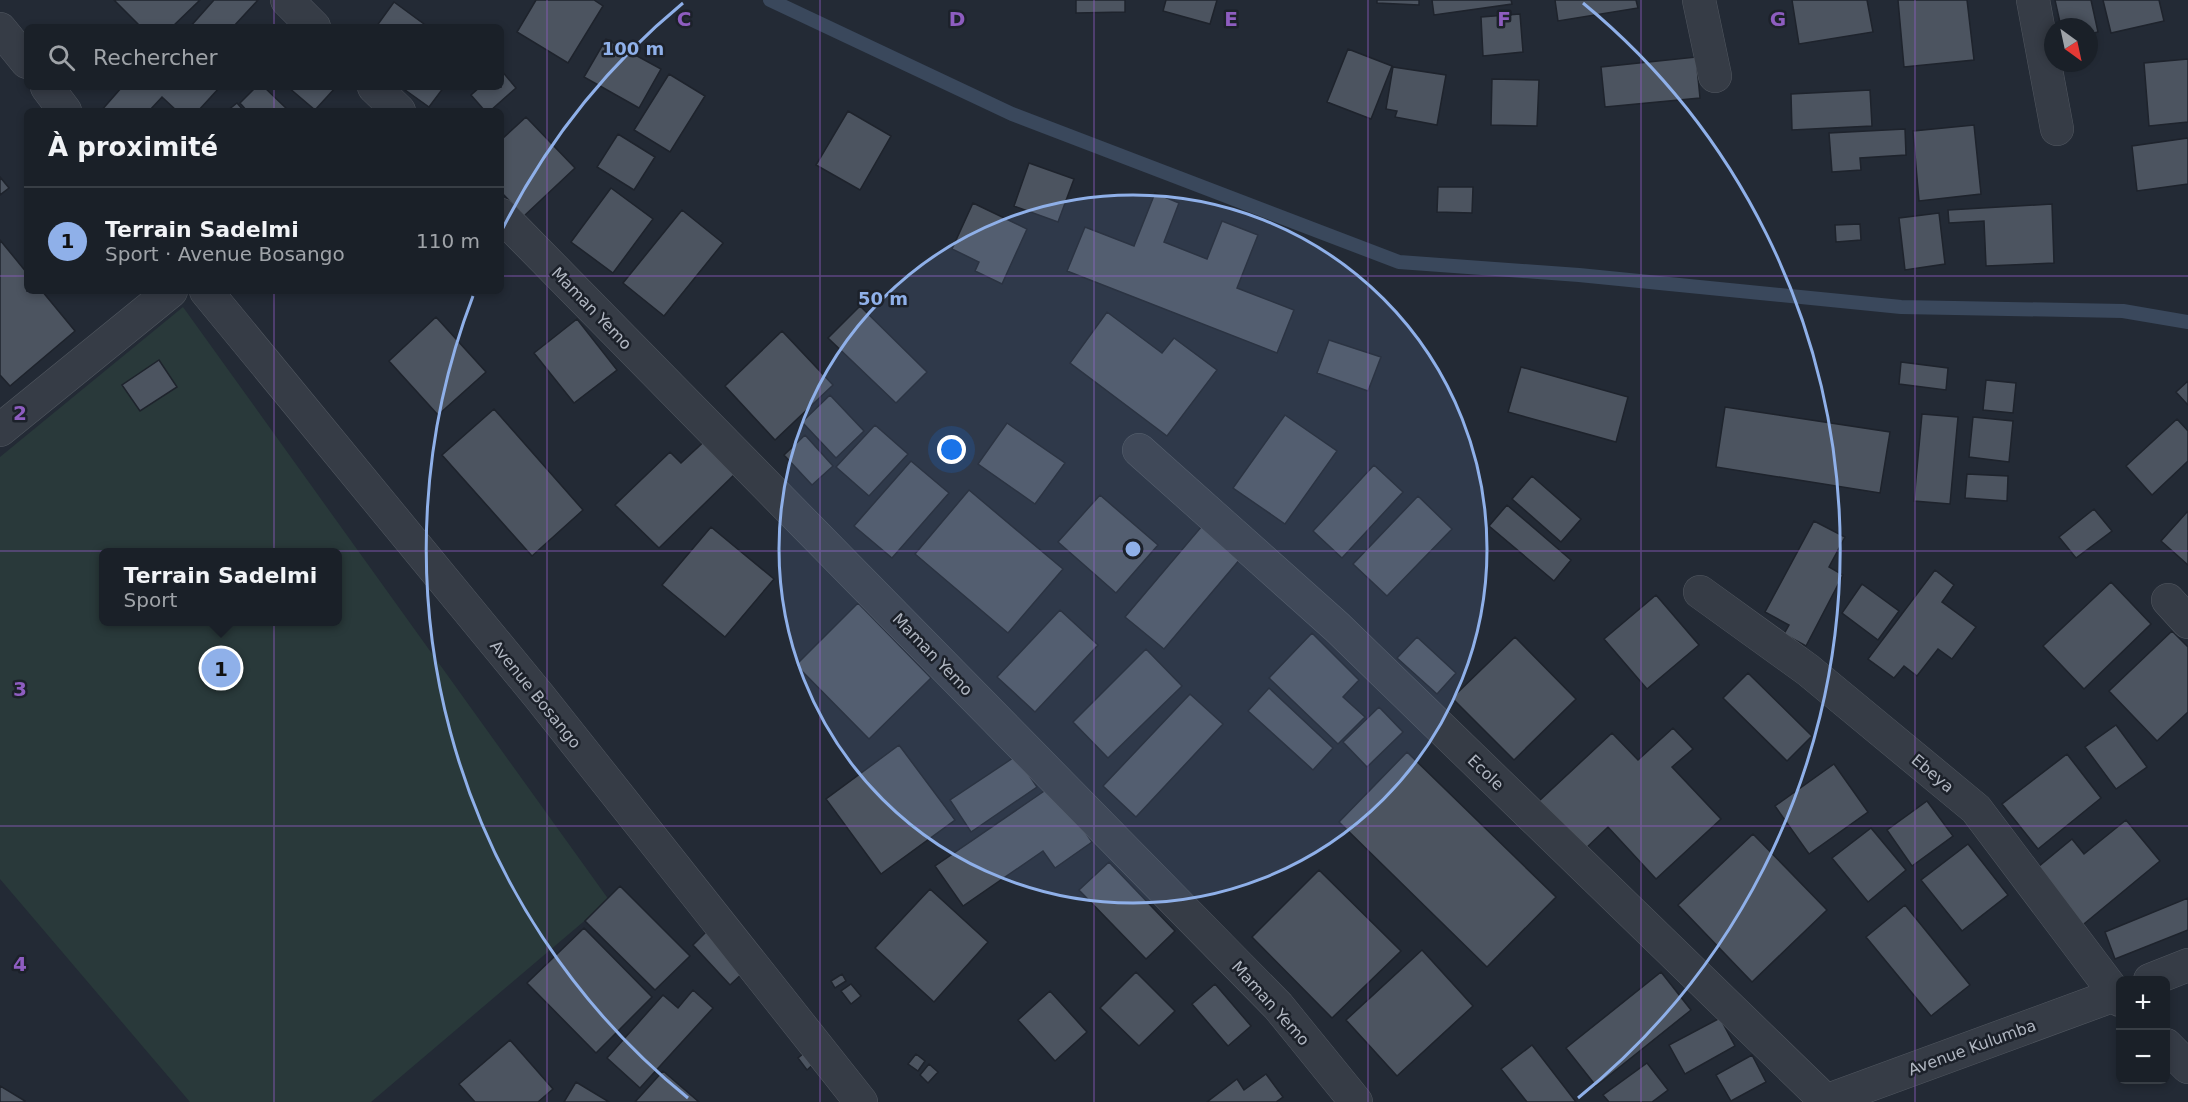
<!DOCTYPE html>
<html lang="fr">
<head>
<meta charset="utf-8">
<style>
  :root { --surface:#1a2028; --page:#232830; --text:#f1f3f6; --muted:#9fa3a8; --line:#383e45; --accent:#8fb0e9 }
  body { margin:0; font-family:"DejaVu Sans",sans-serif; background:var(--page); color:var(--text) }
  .controls { position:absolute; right:18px; bottom:18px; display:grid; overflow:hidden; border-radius:9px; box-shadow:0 3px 9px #0003 }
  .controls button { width:54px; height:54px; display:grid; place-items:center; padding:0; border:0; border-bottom:2px solid var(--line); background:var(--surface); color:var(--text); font:30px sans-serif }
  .compass { position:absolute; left:2044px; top:18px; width:54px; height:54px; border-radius:50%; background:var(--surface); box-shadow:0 3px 9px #0003; rotate:147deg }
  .you { position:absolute; left:952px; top:450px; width:21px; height:21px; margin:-15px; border:4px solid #fff; border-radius:50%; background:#1a73e8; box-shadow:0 0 0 9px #1a73e833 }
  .badge { display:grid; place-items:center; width:39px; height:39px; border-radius:50%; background:var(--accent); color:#111; font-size:20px; font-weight:700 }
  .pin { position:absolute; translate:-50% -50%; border:3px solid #fff; box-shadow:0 2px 6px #0006 }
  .popup { position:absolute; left:99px; top:548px; width:243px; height:78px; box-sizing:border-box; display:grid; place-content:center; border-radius:9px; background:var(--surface); filter:drop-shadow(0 2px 4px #0005); font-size:20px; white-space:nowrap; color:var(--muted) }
  .popup b { font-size:22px; color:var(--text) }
  .popup::after { content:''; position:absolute; left:50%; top:100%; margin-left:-12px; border:12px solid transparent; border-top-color:var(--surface) }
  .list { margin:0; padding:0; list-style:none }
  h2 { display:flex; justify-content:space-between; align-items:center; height:78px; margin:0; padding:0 24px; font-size:26px }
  h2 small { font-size:20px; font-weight:400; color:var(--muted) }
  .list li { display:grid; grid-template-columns:39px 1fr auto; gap:18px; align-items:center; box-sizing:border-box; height:108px; padding:0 24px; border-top:2px solid var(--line) }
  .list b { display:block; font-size:22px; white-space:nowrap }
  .list p { margin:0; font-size:20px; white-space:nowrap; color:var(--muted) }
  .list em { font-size:20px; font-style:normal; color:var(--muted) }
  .icon { flex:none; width:33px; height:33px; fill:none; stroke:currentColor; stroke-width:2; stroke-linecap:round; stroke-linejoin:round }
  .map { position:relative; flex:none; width:2188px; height:1102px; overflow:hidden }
  .search { position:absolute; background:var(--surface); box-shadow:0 3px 9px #0003; left:24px; top:24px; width:480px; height:66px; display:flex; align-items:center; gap:15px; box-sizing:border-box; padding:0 21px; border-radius:9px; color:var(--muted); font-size:22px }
  .panel { position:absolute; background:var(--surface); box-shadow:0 3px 9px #0003; left:24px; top:108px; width:480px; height:186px; border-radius:9px }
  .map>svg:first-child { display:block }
  .green { fill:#29393a; fill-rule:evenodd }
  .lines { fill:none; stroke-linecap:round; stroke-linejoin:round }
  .stream { stroke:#3a485c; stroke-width:14 }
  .building { fill:#4c5460; stroke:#1e232c; stroke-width:1.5 }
  .street-casing { stroke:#515760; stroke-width:34 }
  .street { stroke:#363c46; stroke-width:33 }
  .grid { fill:none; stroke:#8e5dc0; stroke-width:1.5; stroke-opacity:0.55 }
  .ring { fill:none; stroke:#8fb0e9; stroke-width:3 }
  .labels { text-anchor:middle; stroke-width:5; stroke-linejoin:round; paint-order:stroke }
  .street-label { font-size:16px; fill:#b1b7c2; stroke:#1c212a }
  .grid-label { font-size:20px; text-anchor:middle; font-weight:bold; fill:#8e5dc0; stroke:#1c212a; stroke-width:5; stroke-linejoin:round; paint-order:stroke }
  .centre { fill:#8fb0e9; stroke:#1c212a; stroke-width:3 }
  .ring-label { font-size:18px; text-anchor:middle; font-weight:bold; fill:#8fb0e9; stroke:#1c212a; stroke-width:5; stroke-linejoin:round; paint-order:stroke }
</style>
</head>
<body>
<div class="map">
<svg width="2188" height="1102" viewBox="0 0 2188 1102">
  <rect width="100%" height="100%" fill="#232a35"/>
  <path class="green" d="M183,307L609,900L371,1102H190L0,879V457ZM104,552H338V622H104Z"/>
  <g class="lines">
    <path class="stream" d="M770,0L1012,114L1399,262L1579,275L1901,307L2123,311L2188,322"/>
  </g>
  <path class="building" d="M114,0H200L172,27H141Z
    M214,0H258L233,27H190Z
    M536,0H594L603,6L568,63L517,32Z
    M1076,0H1125V12L1076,13Z
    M1166,0H1217L1210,24L1163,11Z
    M1377,0H1419V5L1377,3Z
    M1432,0H1511L1512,4L1434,15Z
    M1555,0H1636L1638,8L1558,21Z
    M1792,0H1867L1873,32L1799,44Z
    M1898,0H1967L1974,60L1904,67Z
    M2055,0H2091L2098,32L2089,34V27H2061Z
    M2103,0H2159L2164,21L2111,33Z
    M394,2L428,27H376Z
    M1520,14L1523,52L1483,56L1481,17Z
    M606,39L661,69L639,108L584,77Z
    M1348,49L1392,66L1371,119L1327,102Z
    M1696,57L1700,98L1605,107L1601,67Z
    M2188,59V122L2149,126L2144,63Z
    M1393,67L1446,75L1437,125L1395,117L1397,111L1386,109Z
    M501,70L516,88L490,111H485L471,95L480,87H501Z
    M669,74L705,96L670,152L634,130Z
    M1492,79L1539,80L1537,126L1491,125Z
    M122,87H220L198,111H177L162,97L149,111H101Z
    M256,87H264L289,111H247L240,103Z
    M288,87H336L315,110Z
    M401,87H444L429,107Z
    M1870,90L1872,126L1792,130L1791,94Z
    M237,103L244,111H227Z
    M848,111L891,136L860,190L816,165Z
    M526,117L575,168L524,216L501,192V140Z
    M1974,125L1981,194L1919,201L1913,131Z
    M1905,129L1906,155L1860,158L1861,170L1832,172L1829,133Z
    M618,134L655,157L634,190L597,167Z
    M2188,138V184L2137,191L2132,146Z
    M1029,163L1074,179L1058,222L1014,206Z
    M0,177L9,188L0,195Z
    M1438,187H1473L1472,213L1437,212Z
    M611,188L653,219L613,273L571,242Z
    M1155,193L1179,203L1164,242L1207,259L1222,221L1258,235L1237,288L1294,310L1277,353L1067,271L1085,227L1134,246Z
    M973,203L1027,229L1002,284L975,271L979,262L952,249Z
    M2052,204L2054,263L1986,266L1984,221L1949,223L1948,210Z
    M682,210L723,243L664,316L623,283Z
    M1939,213L1945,264L1905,270L1899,218Z
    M1860,224L1861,240L1836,242L1835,225Z
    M0,240L27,273V291H42L75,331L10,386L0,375Z
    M860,306L927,372L896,403L828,338Z
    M1107,312L1162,353L1174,338L1217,370L1167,436L1070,363Z
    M436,317L486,372L438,415L389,361Z
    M577,319L617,370L574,403L534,353Z
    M782,331L833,385L775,440L725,386Z
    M1329,340L1381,357L1368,391L1317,373Z
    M159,360L177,387L140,411L122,385Z
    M1901,362L1948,368L1946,390L1899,384Z
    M1521,367L1628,397L1616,442L1508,412Z
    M1986,380L2016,383L2013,413L1983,410Z
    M2188,381V405L2176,392Z
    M830,395L864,431L836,458L802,422Z
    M1725,407L1890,432L1880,493L1716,467Z
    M494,409L583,510L532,556L442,455Z
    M1922,414L1958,417L1950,504L1914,501Z
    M1285,415L1337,451L1285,524L1233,488Z
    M1973,417L2013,421L2009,462L1969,457Z
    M2177,419L2188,431V461L2152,495L2126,466Z
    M1007,423L1065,463L1035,504L978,464Z
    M875,425L908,454L869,496L836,467Z
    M805,435L833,466L812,485L784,455Z
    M709,437L740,469L659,548L615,505L670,452L681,463Z
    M911,461L949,493L892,558L854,526Z
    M1374,465L1403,492L1342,558L1313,531Z
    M1967,474L2008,476L2007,501L1965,498Z
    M1532,476L1581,519L1561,542L1512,499Z
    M969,490L1063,569L1008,633L915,554Z
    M1100,495L1158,545L1116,593L1058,542Z
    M1418,496L1452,529L1387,596L1353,564Z
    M1507,505L1571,560L1554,581L1489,526Z
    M2094,509L2112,531L2076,558L2059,537Z
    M2188,511V565L2161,541Z
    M1814,521L1845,537L1829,567L1843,575L1806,646L1784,634L1789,625L1765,612Z
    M1202,526L1241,558L1164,649L1125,617Z
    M711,527L774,579L725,637L662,585Z
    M1935,570L1954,585L1942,602L1976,627L1952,659L1938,649L1917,676L1904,666L1894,678L1868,659Z
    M2111,582L2151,624L2084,689L2043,646Z
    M1862,584L1899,611L1878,640L1842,613Z
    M1656,595L1699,645L1647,689L1604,639Z
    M858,603L931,678L869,739L796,665Z
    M1060,610L1098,645L1035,712L997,677Z
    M2172,631L2188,647V712L2157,741L2109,691Z
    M1312,633L1359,680L1343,697L1365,717L1338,744L1269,678Z
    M1417,637L1456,673L1437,694L1397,658Z
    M1515,637L1576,699L1514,760L1452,698Z
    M1146,649L1182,686L1108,758L1073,722Z
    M1748,673L1812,736L1787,761L1723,698Z
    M1269,688L1333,748L1313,770L1248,711Z
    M1190,694L1223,724L1136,817L1103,786Z
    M1379,707L1403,732L1367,767L1343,742Z
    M2116,725L2147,767L2116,789L2085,747Z
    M1673,728L1693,749L1672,767L1721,819L1656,879L1608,827L1583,851L1538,802L1612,733L1638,760Z
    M899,745L955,820L881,874L826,799Z
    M1407,752L1556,897L1487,967L1339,822Z
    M2067,754L2101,798L2038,849L2002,804Z
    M1016,756L1037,787L971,832L950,800Z
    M1834,764L1868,812L1809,854L1775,806Z
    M1053,785L1092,842L1055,868L1043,851L963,906L935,866Z
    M1927,801L1953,836L1912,866L1887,830Z
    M2126,820L2160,861L2079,928L2032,872L2072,839L2084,854Z
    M1871,828L1906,870L1868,902L1832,858Z
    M1753,834L1827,910L1752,982L1678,905Z
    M1968,844L2008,895L1962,931L1921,880Z
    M1109,862L1175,931L1146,959L1079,890Z
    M1319,870L1401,951L1332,1018L1252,937Z
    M620,886L690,956L655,990L585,921Z
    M930,889L988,942L934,1002L875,948Z
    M2188,898V930L2115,959L2105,932Z
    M1905,905L1970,985L1931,1016L1866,937Z
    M584,928L652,997L596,1053L527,983Z
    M710,928L747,969L730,985L693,945Z
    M1422,950L1473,1006L1397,1076L1346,1020Z
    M1136,972L1175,1011L1139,1046L1100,1008Z
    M1661,972L1691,1010L1596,1086L1566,1048Z
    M842,974L846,981L835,988L831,981Z
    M851,984L861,996L851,1004L841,991Z
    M1215,984L1251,1026L1228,1046L1192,1004Z
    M693,990L713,1008L640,1088L607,1058L663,995L678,1008Z
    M1050,991L1087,1032L1055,1061L1018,1020Z
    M1720,1018L1735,1046L1685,1074L1669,1045Z
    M510,1040L553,1089L538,1102H475L459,1084Z
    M1532,1045L1576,1102H1527L1501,1069Z
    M809,1049L818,1060L807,1070L798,1058Z
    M916,1054L925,1061L918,1071L908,1064Z
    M1752,1055L1766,1082L1731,1101L1716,1075Z
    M1647,1063L1668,1090L1652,1102H1609L1603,1095Z
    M929,1064L938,1072L928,1083L920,1075Z
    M663,1071L699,1102H635Z
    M1266,1074L1283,1097L1276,1102H1207L1237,1079L1244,1090Z
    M576,1082L609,1102H564Z
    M0,1086L25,1101L24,1102H0Z"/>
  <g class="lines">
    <g class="street-casing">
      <path id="street" d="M287,0L314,27
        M1699,0L1715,76
        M2033,0L2057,129
        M0,29L27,62
        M47,87L65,111
        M374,87L399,111
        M501,215L1278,1006L1356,1102
        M206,291L539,696L861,1102
        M0,430L171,291
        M1139,450L1337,627L1827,1102
        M1700,592L1808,670L1976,809L2120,1000
        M2168,600L2188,622
        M2150,980L2188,965
        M2166,1045L2188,1067
        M1823,1102L2120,993"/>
    </g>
    <use href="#street" class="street"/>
  </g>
  <path class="grid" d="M274,0V27M547,0V1102M820,0V1102M1094,0V1102M1368,0V1102M1641,0V1102M1915,0V1102M274,87V111M0,276H27M501,276H2188M274,291V1102M0,551H2188M0,826H2188"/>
  <circle cx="1133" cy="549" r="354" fill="#8fb0e9" fill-opacity=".12"/>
  <g class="ring">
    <circle cx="1133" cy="549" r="354"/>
    <path d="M688 1098A707 707 0 0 1 473 296M503 228A707 707 0 0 1 683 3M1583 3A707 707 0 0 1 1578 1098"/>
  </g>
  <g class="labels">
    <g class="street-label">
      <text transform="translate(592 308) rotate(46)" y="6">Maman Yemo</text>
      <text transform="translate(933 654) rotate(46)" y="6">Maman Yemo</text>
      <text transform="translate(536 694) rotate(51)" y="6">Avenue Bosango</text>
      <text transform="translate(1486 772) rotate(44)" y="6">Ecole</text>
      <text transform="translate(1933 773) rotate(40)" y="6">Ebeya</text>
      <text transform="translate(1271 1003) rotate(48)" y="6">Maman Yemo</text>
      <text transform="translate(1972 1047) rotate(-20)" y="6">Avenue Kulumba</text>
    </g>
  </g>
  <g class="grid-label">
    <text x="684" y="26">C</text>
    <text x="957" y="26">D</text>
    <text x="1231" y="26">E</text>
    <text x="1504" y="26">F</text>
    <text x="1778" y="26">G</text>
    <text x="20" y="420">2</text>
    <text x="20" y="696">3</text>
    <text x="20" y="971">4</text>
  </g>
  <circle cx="1133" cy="549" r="9" class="centre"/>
  <g class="ring-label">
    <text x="633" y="55">100 m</text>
    <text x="883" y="305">50 m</text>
  </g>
</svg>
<div class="controls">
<button>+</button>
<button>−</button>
</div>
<svg class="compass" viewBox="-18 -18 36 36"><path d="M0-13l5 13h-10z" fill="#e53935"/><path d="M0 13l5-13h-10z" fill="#9fa3a8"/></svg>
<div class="you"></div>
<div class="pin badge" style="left:221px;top:668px">1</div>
<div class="popup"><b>Terrain Sadelmi</b>Sport</div>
<div class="search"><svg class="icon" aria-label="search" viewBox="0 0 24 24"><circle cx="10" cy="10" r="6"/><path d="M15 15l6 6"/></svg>Rechercher</div>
<section class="panel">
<h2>À proximité<small></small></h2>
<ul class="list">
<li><span class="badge">1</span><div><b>Terrain Sadelmi</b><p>Sport · Avenue Bosango</p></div><em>110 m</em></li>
</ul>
</section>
</div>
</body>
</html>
